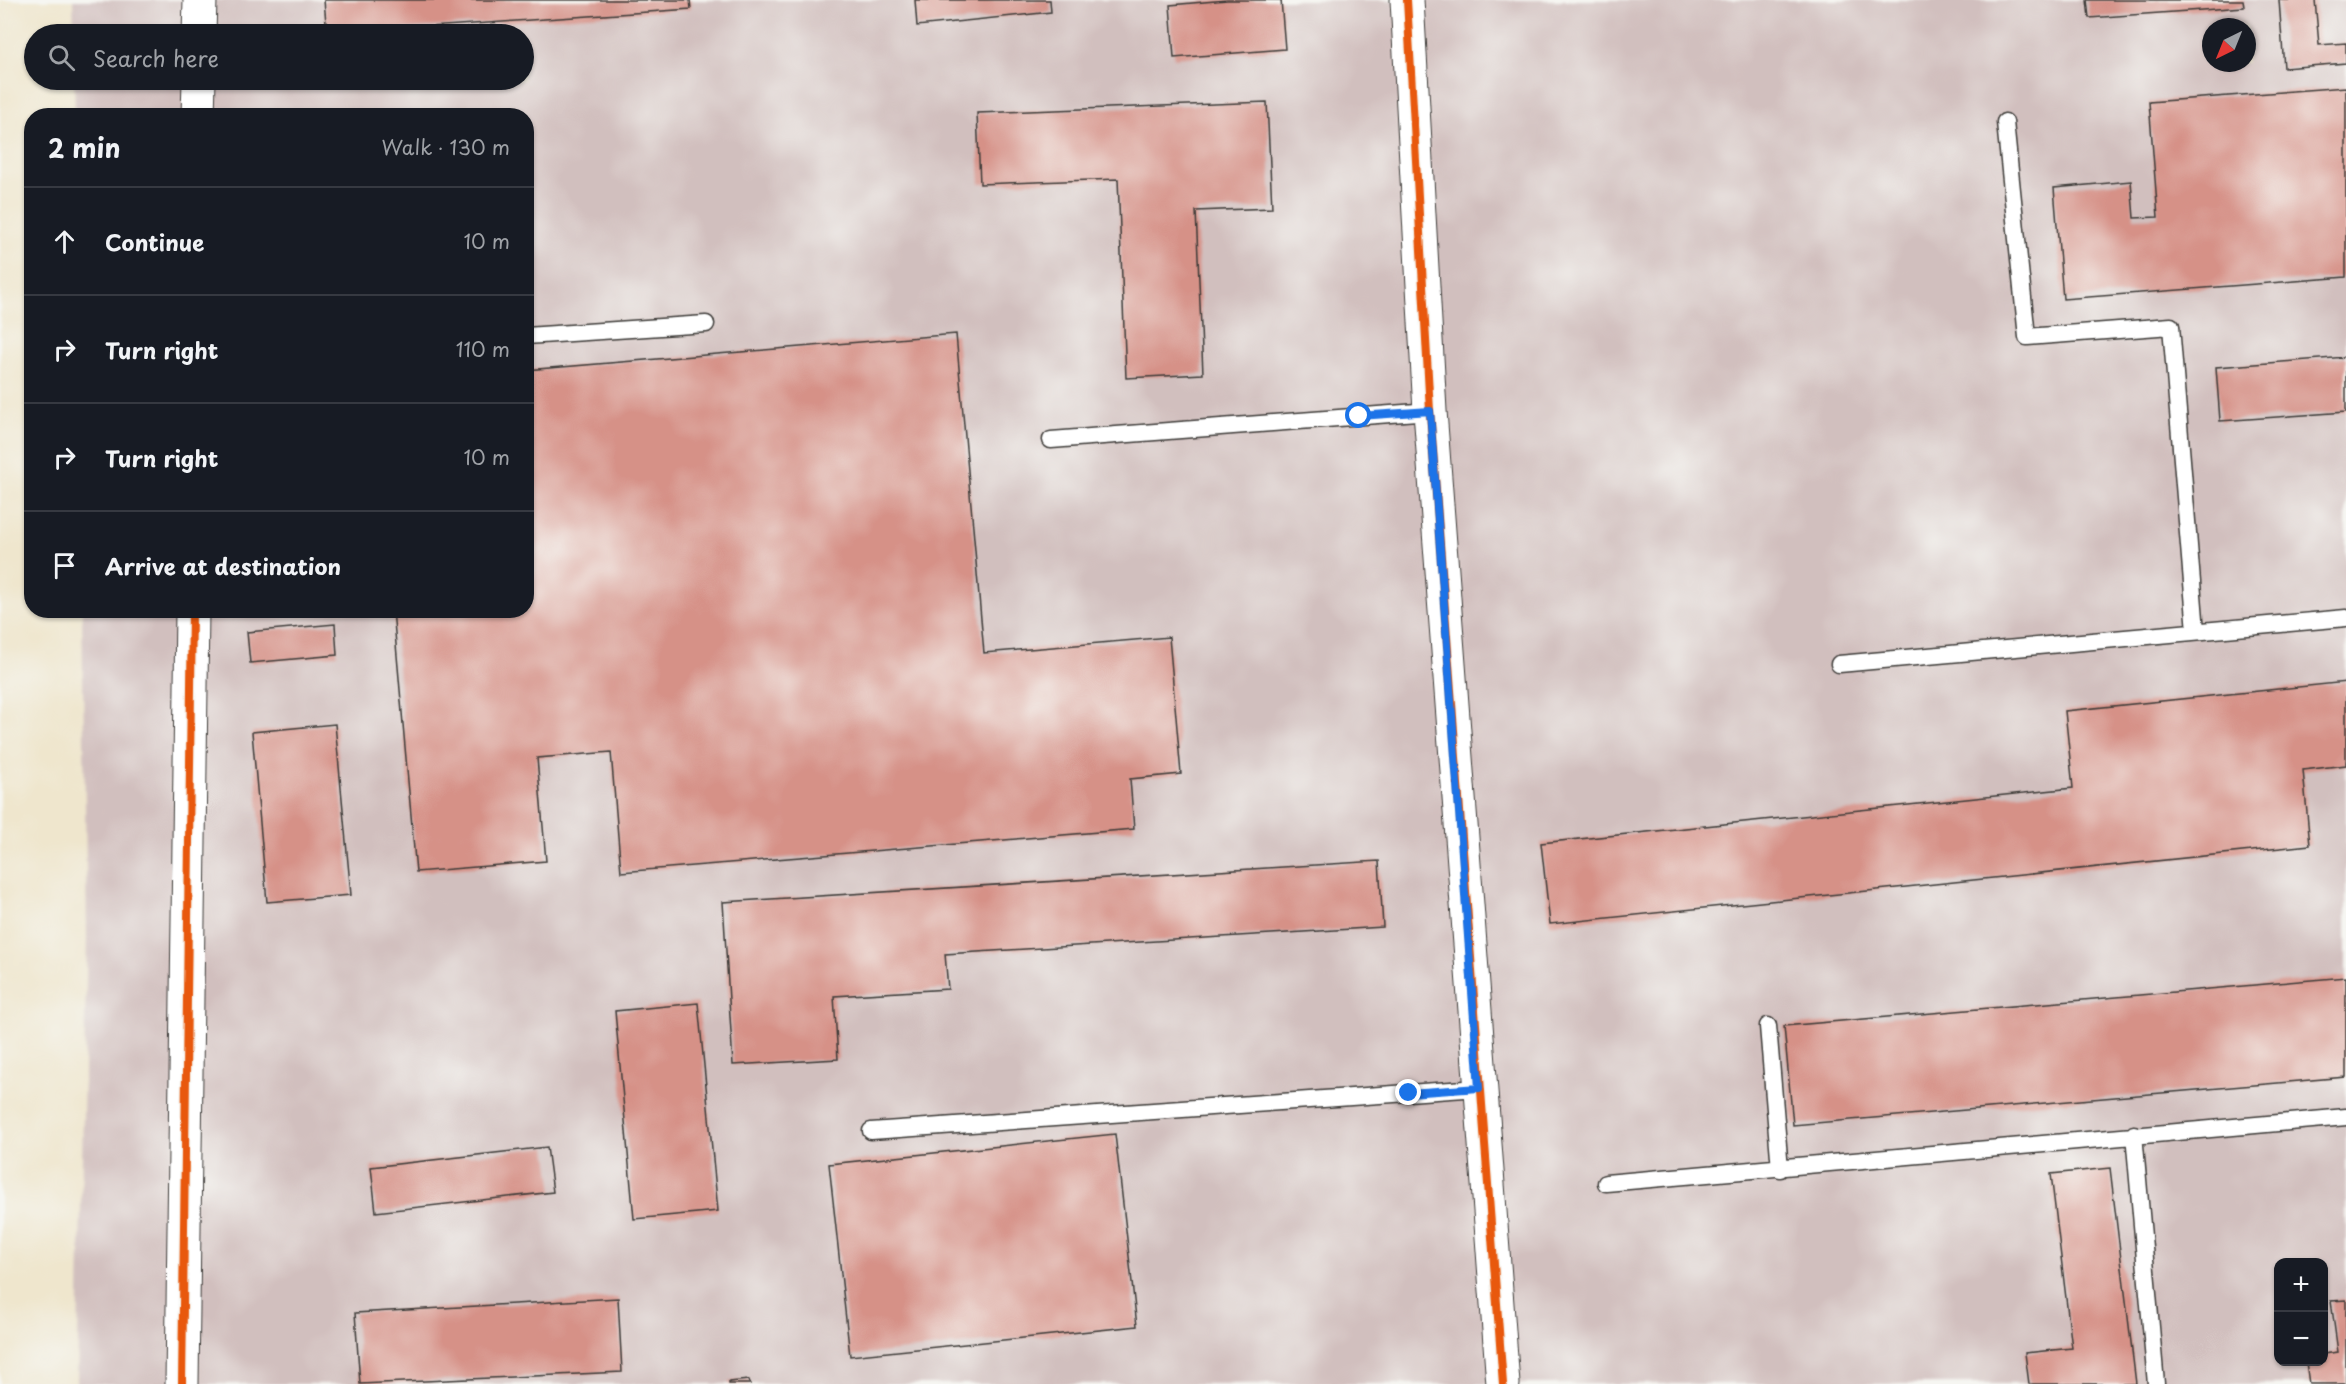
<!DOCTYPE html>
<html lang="en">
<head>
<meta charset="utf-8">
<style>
  :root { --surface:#171b24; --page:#20242c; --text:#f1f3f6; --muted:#9ea1a6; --line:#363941 }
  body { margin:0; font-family:"Playpen Sans",sans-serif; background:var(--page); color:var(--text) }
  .controls { position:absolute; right:18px; bottom:18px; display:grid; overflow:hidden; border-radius:12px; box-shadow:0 2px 4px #0004 }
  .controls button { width:54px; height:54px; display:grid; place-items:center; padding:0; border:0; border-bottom:2px solid var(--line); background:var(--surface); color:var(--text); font:30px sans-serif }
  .compass { position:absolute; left:2202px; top:18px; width:54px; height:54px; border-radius:50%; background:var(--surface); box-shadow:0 2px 4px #0004; rotate:223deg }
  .stop { position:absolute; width:18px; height:18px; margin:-14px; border:4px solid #1a73e8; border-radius:50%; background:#fff }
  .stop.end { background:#1a73e8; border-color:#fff; box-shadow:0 2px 6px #0008 }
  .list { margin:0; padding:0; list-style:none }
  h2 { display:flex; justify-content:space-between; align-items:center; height:78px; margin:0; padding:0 24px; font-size:26px }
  h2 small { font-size:20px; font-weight:400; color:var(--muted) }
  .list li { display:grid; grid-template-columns:39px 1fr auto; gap:18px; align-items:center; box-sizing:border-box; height:108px; padding:0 24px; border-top:2px solid var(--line) }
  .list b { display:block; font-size:22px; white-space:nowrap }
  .list em { font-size:20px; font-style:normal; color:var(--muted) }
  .icon { flex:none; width:33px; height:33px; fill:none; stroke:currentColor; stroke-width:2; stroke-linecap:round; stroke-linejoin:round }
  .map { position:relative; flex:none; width:2346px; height:1384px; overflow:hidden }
  .search { position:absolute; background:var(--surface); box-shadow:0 2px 4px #0004; left:24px; top:24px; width:510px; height:66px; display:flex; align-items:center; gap:15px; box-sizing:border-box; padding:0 21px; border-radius:33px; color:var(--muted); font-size:22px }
  .panel { position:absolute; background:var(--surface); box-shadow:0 2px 4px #0004; left:24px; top:108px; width:510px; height:510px; border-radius:24px }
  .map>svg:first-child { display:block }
  .industrial { fill:#d1bfbe; fill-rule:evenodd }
  .building { fill:#d69187 }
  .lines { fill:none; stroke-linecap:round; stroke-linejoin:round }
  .service-casing { stroke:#3c3a37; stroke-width:19 }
  .minor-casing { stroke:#3c3a37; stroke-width:35 }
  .service { stroke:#fff; stroke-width:16 }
  .minor { stroke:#fff; stroke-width:33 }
  .cycleway-casing { stroke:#f6f6f2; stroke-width:11 }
  .cycleway { stroke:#e8590c; stroke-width:8 }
  .route { stroke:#1a73e8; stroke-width:8 }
</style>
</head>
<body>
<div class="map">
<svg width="2346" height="1384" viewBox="0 0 2346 1384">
  <rect width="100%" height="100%" fill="#f6f6f2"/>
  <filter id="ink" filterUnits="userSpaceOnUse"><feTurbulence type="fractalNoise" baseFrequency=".0167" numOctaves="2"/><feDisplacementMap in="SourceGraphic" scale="12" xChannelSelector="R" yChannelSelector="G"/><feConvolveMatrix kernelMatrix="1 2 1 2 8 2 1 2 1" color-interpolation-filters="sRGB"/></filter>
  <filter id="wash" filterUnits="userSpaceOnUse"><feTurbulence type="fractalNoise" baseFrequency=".008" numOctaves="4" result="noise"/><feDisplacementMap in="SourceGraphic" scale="24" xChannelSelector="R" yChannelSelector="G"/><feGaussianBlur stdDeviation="1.35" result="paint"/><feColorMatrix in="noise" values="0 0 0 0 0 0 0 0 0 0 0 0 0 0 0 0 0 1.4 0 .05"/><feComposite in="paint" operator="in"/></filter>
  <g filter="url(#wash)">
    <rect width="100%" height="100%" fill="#efe6cd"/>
    <path class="industrial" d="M73,0H2346V1384H77L87,936L82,611L526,610V116L75,115L74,80H524V34H74ZM2211,27H2247V63H2211ZM2278,1262H2324V1362H2278Z"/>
    <g id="blocks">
      <path class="building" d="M324,0H690L691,9L327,34Z
        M915,0H1050L1051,12L917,26Z
        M1227,0H1281L1285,49L1174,58L1170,5Z
        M2087,0H2243L2244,7L2089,18Z
        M2279,0H2315L2319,45L2346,43V63L2284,68Z
        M2346,87V277L2063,299L2054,188L2131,181L2134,218L2158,217L2149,102Z
        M1267,102L1272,208L1196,211L1203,374L1126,378L1118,179L980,184L977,113Z
        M956,334L984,653L1169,637L1181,774L1130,779L1134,829L621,872L611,752L537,758L546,861L416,872L393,610H526V370Z
        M2346,357V412L2220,421L2216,367Z
        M335,624L337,655L250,663L247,632Z
        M2346,682V765L2303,770L2310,845L1550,924L1541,843L2073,788L2065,711Z
        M335,724L351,895L267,902L252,732Z
        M1379,861L1383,927L945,954L948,989L834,996L838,1059L733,1065L723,902Z
        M2346,977V1077L1793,1125L1784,1026Z
        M698,1003L718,1211L634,1219L615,1011Z
        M1115,1134L1137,1326L850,1356L829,1164Z
        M547,1147L553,1192L376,1212L371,1167Z
        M2110,1168L2136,1384H2029L2025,1353L2072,1348L2051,1174Z
        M618,1298L622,1372L360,1384L355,1313Z
        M2346,1300V1384H2309L2306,1362H2324V1354L2338,1352L2331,1301Z
        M749,1380L750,1384H729V1382Z"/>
    </g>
  </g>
  <g filter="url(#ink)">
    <use href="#blocks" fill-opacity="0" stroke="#3c3a37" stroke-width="1.5"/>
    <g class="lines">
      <g class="service-casing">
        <path id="service" d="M2005,122L2027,337L2171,326L2196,631
          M526,336L706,324
          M1051,440L1430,411
          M1839,664L2346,618
          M1768,1026L1780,1169
          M871,1131L1479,1088
          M2134,1134L2156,1384
          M1606,1183L2346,1117"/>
      </g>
      <g class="minor-casing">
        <path id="minor" d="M1407,0L1430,411L1503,1384
          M199,34L200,0
          M198,116L199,80
          M182,1384L192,610"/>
      </g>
      <use href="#service" class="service"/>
      <use href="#minor" class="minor"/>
      <g class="cycleway-casing">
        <path id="cycleway" d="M1407,0L1430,411L1503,1384
          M182,1384L192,610"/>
      </g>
      <use href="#cycleway" class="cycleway"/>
    </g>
  </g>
  <g class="lines" filter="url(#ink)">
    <path class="route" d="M1359,416L1430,411L1479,1088L1409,1093"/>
  </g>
</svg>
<div class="controls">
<button>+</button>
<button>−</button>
</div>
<svg class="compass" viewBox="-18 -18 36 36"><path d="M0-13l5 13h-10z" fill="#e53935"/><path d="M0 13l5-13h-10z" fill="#9ea1a6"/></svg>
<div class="stop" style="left:1359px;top:416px"></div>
<div class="stop end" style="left:1409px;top:1093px"></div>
<div class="search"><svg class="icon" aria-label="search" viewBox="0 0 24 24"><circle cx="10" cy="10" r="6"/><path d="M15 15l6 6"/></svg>Search here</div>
<section class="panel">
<h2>2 min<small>Walk · 130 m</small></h2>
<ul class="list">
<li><svg class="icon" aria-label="ahead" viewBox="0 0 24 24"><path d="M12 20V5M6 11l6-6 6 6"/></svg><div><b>Continue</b></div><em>10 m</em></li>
<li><svg class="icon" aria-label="right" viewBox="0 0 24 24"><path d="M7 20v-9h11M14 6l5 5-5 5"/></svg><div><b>Turn right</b></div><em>110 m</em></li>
<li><svg class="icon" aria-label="right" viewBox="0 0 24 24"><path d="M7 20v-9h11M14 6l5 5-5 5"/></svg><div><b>Turn right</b></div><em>10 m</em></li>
<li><svg class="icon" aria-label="arrive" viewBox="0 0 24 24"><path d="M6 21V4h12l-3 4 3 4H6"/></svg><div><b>Arrive at destination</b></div></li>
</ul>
</section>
</div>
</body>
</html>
